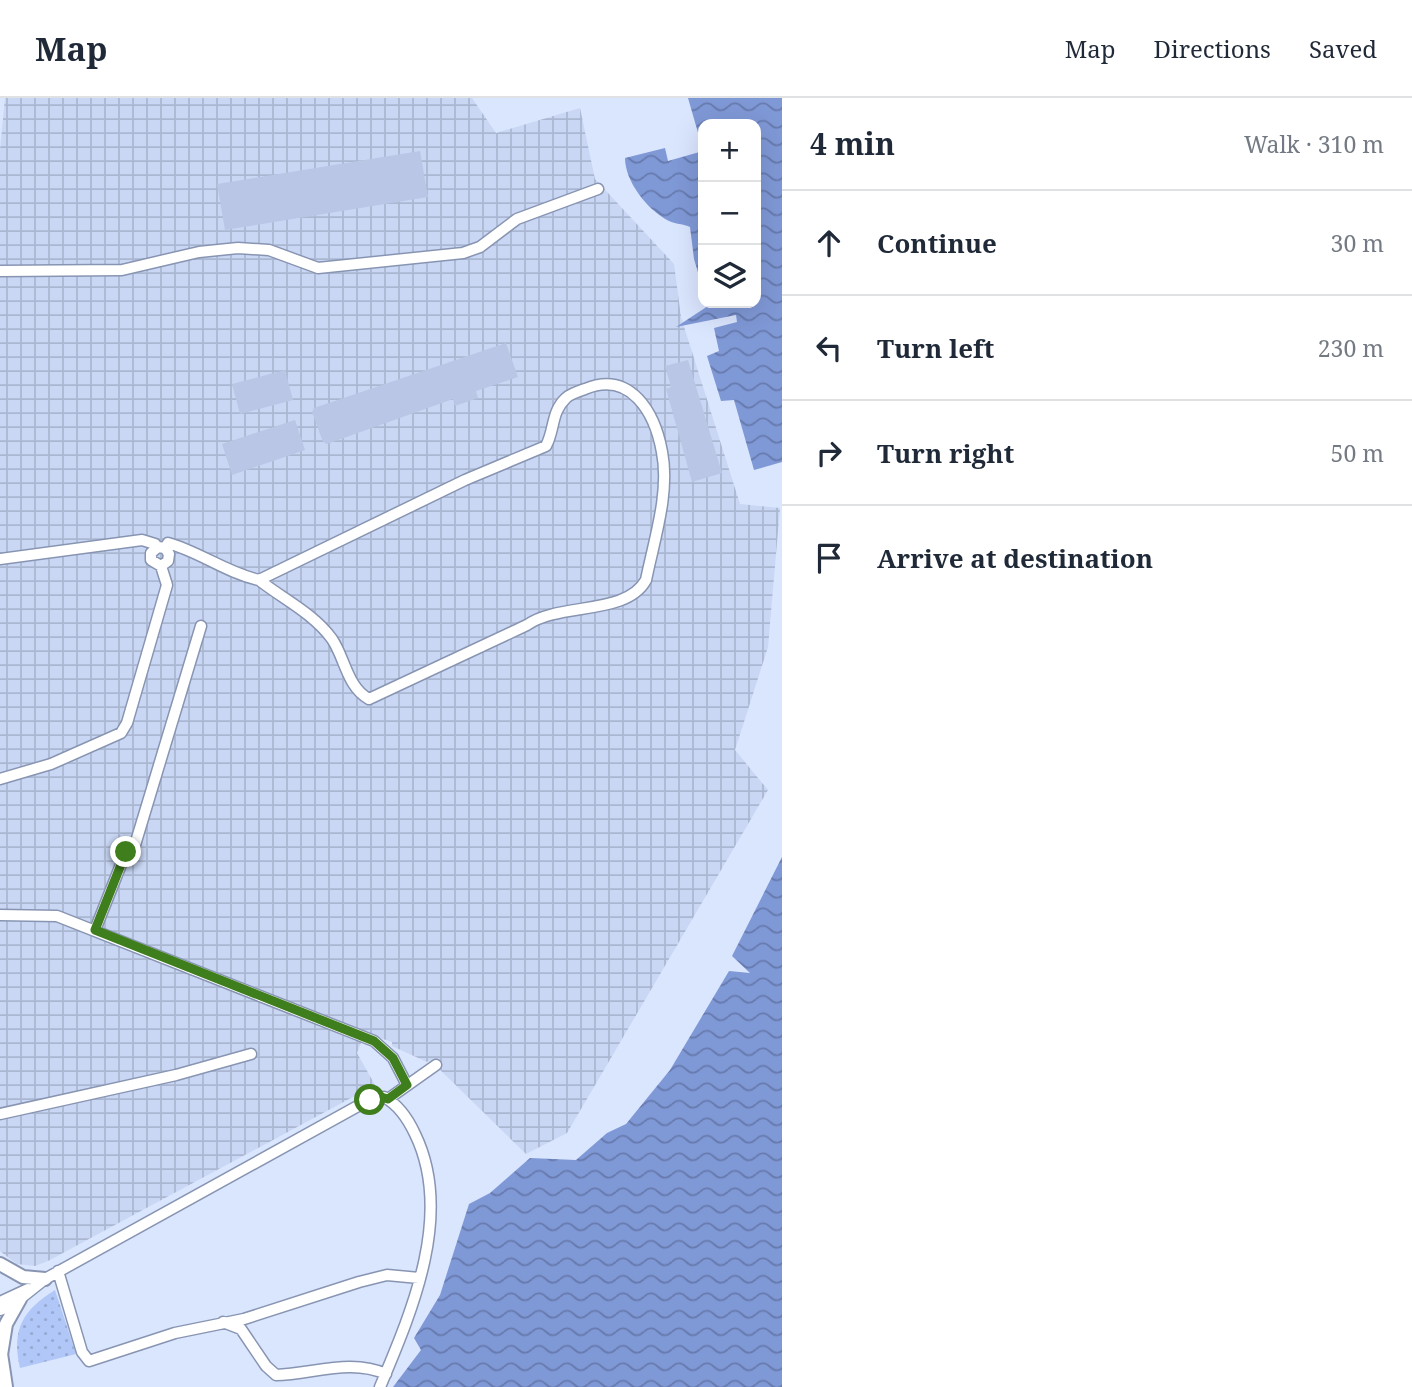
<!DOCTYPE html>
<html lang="en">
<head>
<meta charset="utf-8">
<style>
  :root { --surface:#fff; --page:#f6f6f7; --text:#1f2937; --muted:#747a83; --line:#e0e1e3 }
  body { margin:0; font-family:"Noto Serif",serif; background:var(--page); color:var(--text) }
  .controls { position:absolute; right:21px; top:21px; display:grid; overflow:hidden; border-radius:14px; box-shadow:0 7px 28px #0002 }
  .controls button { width:63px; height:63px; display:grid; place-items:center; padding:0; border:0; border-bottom:2px solid var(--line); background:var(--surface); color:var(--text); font:35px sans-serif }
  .stop { position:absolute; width:21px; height:21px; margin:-16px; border:5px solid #3f7e1c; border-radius:50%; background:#fff }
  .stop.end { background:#3f7e1c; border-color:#fff; box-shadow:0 2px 7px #0008 }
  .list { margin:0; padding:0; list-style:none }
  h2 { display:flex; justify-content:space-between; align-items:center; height:91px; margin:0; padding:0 28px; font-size:30px }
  h2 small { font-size:23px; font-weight:400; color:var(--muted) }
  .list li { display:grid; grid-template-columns:46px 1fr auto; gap:21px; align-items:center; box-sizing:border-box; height:105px; padding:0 28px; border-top:2px solid var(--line) }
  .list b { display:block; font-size:26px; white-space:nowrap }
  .list em { font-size:23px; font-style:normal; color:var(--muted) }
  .icon { flex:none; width:38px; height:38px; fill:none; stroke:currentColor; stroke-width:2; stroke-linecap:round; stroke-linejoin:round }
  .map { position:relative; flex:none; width:782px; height:1289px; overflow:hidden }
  header { display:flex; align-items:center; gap:42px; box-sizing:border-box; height:98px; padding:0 35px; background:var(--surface); border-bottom:2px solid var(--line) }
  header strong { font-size:33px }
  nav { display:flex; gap:38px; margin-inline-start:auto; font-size:24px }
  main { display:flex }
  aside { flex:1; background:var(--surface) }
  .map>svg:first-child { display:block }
  .industrial { fill:url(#industrial-grid) }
  .grass { fill:url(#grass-dots) }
  .water { fill:url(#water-waves) }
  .building { fill:#b9c6e5 }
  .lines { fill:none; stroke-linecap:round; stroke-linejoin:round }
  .minor-casing { stroke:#8895b2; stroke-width:13 }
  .major-casing { stroke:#8895b2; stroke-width:16 }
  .minor { stroke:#fff; stroke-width:10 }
  .major { stroke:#fff; stroke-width:12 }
  .route { stroke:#3f7e1c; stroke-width:9 }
</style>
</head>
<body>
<header>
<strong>Map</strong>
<nav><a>Map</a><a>Directions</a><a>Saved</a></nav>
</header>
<main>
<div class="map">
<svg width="782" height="1289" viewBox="0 0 782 1289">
  <defs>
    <pattern id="industrial-grid" width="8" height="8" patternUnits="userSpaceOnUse" patternTransform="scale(1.75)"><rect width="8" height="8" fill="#c9d7f5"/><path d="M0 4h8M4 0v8" fill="none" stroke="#abb7d1"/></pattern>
    <pattern id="grass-dots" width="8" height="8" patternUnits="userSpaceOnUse" patternTransform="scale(1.75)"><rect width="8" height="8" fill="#b1c7f8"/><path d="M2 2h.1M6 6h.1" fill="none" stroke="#97aad4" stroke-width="1.8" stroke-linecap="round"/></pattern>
    <pattern id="water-waves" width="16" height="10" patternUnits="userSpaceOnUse" patternTransform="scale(1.75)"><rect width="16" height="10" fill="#7f98d6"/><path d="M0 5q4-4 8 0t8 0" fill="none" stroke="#667aad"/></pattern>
  </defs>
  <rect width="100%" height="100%" fill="#dae5fe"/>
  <path class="industrial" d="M5,0H472L496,35L580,10L595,81L674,166L681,219L740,406L780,410L768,549L735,652L768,692L567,1035L526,1056L430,962L427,964L392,948V944L365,935L357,955L375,987L48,1163L35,1168L17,1166L0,1153V52Z"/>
  <path class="grass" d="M55,1192L76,1256L20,1270C11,1231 23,1212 55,1192Z"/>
  <path class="water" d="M688,0H782V364L754,372L734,302L721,303L707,258L719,253L714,230L737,224L736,217L676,229L708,208V205H756V26H703V52Z
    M665,50L668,63L703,53V191L694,161L690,129C684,126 675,126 669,123C647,112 625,83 625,60Z
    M782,759V1289H393L421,1252L414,1240L440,1197L469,1106L490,1095L530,1060L576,1062L607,1035L626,1026L670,972L729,873L750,875L732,858Z"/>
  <path class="building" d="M420,53L428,99L225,132L217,86Z
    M506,245L518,279L476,293L478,300L455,308L453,301L327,346L323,344L312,314L314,310Z
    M688,262L722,375L692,384L666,291L671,289L665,268Z
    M285,272L293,302L240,316L232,286Z
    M295,322L305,352L232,377L222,346Z"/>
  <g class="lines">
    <g class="minor-casing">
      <path id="minor" d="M0,173L122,172L199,154L238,150L269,152L318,170L463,155L480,149L517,121L598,91
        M165,450L168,445C200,454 227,475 259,482L465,382L546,348C555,331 551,314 566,300C570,296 579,293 585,291C631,272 655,315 662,354C670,395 654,442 646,482C626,518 560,504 527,527L369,601C347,589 345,560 332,541C313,515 283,501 259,482
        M0,461L142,442L155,446V451
        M0,681L51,666L121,635L127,625L167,487L161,468L151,462V455L158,449L165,450L169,456L168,463L161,468
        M0,817L57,818L374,943L393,960L407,987
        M95,832L126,754L135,747L201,528
        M388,1001L436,967
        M0,1016L176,977L251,956
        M58,1173L82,1254L89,1263L175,1235L244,1221L359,1184L387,1177L419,1180
        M0,1204L28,1191
        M0,1212L11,1208L45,1181L367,1003L384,999C399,1007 408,1021 415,1036C454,1116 412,1213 380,1289
        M223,1224L241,1231L266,1268L276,1277C313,1276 351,1260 386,1276"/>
    </g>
    <g class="major-casing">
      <path id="major" d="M0,1166L23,1179L45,1181
        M0,1249L6,1289
        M1,1257L6,1226L20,1201"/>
    </g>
    <use href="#minor" class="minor"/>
    <use href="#major" class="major"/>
  </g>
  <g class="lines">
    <path class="route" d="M126,754L95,832L374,943L393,960L407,987L388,1001L381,999L370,1002"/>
  </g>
</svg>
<div class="controls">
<button>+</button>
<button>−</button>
<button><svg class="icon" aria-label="layers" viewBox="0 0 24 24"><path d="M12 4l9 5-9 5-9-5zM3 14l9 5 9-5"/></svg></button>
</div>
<div class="stop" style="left:370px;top:1002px"></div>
<div class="stop end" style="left:126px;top:754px"></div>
</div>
<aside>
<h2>4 min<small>Walk · 310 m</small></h2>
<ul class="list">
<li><svg class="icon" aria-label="ahead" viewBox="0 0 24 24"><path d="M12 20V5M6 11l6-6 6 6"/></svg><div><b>Continue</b></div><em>30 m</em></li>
<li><svg class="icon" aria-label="left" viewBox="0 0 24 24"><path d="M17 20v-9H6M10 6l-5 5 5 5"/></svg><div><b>Turn left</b></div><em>230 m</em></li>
<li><svg class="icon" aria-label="right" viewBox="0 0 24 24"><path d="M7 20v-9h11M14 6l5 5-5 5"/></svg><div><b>Turn right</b></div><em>50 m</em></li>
<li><svg class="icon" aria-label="arrive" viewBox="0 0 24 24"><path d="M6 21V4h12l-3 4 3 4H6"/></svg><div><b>Arrive at destination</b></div></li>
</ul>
</aside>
</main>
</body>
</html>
